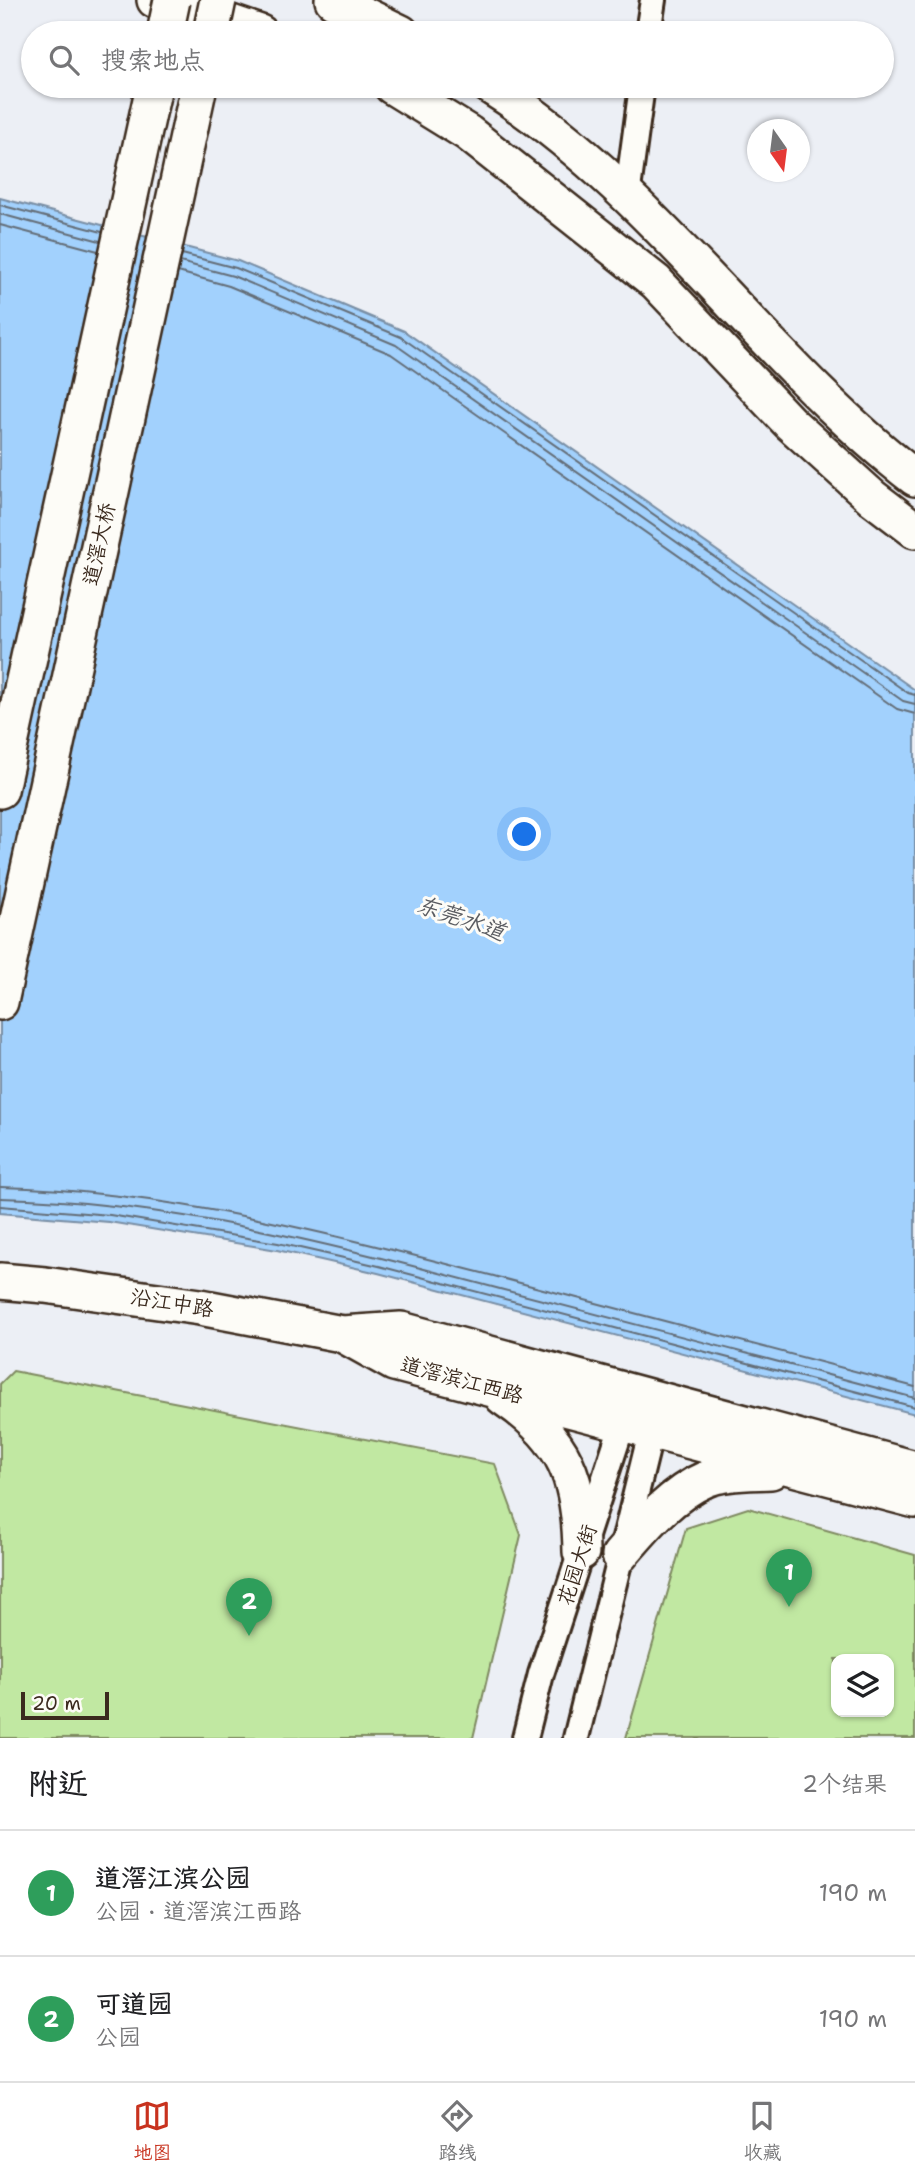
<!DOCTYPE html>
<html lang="zh">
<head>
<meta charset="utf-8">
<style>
  :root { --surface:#fff; --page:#f6f6f6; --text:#202124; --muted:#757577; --line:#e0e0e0; --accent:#c8321e }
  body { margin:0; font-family:"Shantell Sans","LXGW WenKai TC",sans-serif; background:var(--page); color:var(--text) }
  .controls { position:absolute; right:21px; bottom:21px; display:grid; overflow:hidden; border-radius:14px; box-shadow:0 2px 5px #0004 }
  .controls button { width:63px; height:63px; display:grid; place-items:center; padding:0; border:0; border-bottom:2px solid var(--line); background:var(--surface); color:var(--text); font:35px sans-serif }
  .compass { position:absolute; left:747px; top:119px; width:63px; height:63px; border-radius:50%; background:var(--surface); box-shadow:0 2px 5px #0004; rotate:166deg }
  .scale { position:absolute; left:21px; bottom:18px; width:88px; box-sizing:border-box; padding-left:7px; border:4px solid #3b2a1e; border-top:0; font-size:19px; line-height:24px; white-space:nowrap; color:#3b2a1e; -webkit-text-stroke:5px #fdfcf7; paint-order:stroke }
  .you { position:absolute; left:525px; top:835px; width:24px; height:24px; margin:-18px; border:5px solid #fff; border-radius:50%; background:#1a73e8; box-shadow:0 0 0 10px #1a73e833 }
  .badge { display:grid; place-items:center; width:46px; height:46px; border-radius:50%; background:var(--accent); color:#fff; font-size:23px; font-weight:700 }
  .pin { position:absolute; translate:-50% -58px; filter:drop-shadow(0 2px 4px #0008) }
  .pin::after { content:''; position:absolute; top:37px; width:24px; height:21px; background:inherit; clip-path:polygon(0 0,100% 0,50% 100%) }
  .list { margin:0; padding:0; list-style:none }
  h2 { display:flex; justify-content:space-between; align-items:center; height:91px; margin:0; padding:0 28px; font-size:30px }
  h2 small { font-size:23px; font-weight:400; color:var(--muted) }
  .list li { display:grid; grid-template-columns:46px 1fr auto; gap:21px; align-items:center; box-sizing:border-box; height:126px; padding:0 28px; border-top:2px solid var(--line) }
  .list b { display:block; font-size:26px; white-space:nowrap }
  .list p { margin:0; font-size:23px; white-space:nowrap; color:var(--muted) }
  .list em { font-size:23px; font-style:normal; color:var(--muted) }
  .icon { flex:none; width:38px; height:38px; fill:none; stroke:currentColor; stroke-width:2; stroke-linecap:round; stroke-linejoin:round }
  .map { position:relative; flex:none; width:915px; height:1738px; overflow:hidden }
  .search { position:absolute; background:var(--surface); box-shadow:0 2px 5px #0004; left:21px; right:21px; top:21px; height:77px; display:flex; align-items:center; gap:18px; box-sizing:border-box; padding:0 24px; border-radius:38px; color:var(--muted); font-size:26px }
  .sheet { height:343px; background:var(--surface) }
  nav { display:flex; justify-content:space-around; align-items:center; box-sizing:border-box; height:98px; border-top:2px solid var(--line); background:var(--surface); font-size:19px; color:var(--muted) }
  nav a { display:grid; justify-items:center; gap:4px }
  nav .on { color:var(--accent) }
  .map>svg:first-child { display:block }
  .green { fill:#c1e8a2; stroke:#7e8960; stroke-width:2; fill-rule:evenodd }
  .water { fill:#a2d1fd; stroke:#798ea4; stroke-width:2 }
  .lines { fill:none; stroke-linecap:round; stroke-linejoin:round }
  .shore { stroke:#646d77; stroke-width:2 }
  .street-casing { stroke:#3b2a1e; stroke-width:30 }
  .secondary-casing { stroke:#3b2a1e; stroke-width:40 }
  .street { stroke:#fdfcf7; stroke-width:24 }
  .secondary { stroke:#fdfcf7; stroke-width:35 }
  .secondary-bridge-casing { stroke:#3b2a1e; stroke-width:40; stroke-linecap:butt }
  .secondary-bridge { stroke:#fdfcf7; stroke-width:35 }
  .labels { text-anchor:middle; stroke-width:6; stroke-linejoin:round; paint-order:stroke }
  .street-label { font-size:21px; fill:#3b2a1e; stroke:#fdfcf7 }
  .water-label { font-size:23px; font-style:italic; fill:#5a5c61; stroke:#fdfcf7 }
</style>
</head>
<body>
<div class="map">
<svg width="915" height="1738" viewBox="0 0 915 1738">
  <rect width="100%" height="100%" fill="#eceff5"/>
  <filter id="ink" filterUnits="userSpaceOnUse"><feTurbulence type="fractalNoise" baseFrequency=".0143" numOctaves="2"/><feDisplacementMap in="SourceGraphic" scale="14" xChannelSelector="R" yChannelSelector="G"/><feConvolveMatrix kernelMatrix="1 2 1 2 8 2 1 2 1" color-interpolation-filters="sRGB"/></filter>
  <g filter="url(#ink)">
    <path class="green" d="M13,1371L495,1464L521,1535L473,1738H0V1384Z
      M748,1508L915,1555V1738H626L686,1528ZM836,1659H889V1712H836Z"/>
    <path class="water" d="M0,198L238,261L404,331L915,690V1414L378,1273L277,1250L109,1222L0,1213Z"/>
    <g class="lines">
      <path class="shore" d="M0,205L102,232
        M0,214L100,241
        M0,225L98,251
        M182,254L236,268L401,337L908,693L915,695
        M180,262L233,276L396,345L903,701L915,704
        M178,272L229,286L391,354L897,709L915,714
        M0,1187C171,1191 340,1236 505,1279C642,1315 778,1351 915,1387
        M0,1198C168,1201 338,1246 500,1289C638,1325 777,1361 915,1398
        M0,1206L110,1215L278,1243L379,1266L915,1407"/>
      <g class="street-casing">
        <path id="street" d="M648,33L653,0
          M627,197L642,86
          M525,1738L541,1674L627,1410
          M576,1738L655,1416"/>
      </g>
      <g class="secondary-casing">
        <path id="secondary" d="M155,0L199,12L260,33
          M333,0L401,33
          M392,86L468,133L656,282L790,423L873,498L915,530
          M490,86C655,190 762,360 915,478
          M0,790L154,86
          M0,1002L199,86
          M0,1281L45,1285L200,1307L342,1334L401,1330L915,1469
          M342,1334L394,1363L915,1500
          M503,1397C566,1439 580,1479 581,1552
          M620,1555C644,1527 671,1494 706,1479C724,1471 752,1472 771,1471"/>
      </g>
      <use href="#street" class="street"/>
      <use href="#secondary" class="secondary"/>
      <g class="secondary-bridge-casing">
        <path id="secondary-bridge" d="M165,33L172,0
          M211,33L218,0"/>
      </g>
      <use href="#secondary-bridge" class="secondary-bridge"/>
    </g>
  </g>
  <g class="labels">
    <g class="street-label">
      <text transform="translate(99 544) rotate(-78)" y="7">道滘大桥</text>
      <text transform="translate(172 1303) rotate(9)" y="7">沿江中路</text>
      <text transform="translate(462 1380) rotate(15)" y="7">道滘滨江西路</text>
      <text transform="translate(577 1565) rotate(-72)" y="7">花园大街</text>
    </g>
    <g class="water-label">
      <text transform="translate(461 918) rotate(19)" y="8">东莞水道</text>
    </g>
  </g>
</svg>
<div class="controls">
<button><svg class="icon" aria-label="layers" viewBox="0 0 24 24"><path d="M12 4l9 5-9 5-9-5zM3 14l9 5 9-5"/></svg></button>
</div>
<svg class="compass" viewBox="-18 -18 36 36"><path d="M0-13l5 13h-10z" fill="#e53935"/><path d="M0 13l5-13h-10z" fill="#757577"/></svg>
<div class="scale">20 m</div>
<div class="you"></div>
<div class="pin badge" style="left:789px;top:1607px;background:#2e9e5b">1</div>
<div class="pin badge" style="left:249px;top:1636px;background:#2e9e5b">2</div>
<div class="search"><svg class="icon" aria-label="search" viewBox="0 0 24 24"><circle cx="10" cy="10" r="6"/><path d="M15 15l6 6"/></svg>搜索地点</div>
</div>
<section class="sheet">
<h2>附近<small>2个结果</small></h2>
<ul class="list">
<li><span class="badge" style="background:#2e9e5b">1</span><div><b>道滘江滨公园</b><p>公园 · 道滘滨江西路</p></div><em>190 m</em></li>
<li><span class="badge" style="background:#2e9e5b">2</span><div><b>可道园</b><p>公园</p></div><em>190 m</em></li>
</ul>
</section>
<nav>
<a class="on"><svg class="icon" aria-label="map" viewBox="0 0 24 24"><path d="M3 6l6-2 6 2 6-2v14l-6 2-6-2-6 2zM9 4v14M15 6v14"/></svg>地图</a>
<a><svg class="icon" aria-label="directions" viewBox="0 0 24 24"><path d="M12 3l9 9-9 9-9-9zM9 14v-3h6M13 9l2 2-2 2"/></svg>路线</a>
<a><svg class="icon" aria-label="saved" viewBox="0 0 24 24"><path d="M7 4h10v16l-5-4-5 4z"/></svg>收藏</a>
</nav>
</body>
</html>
